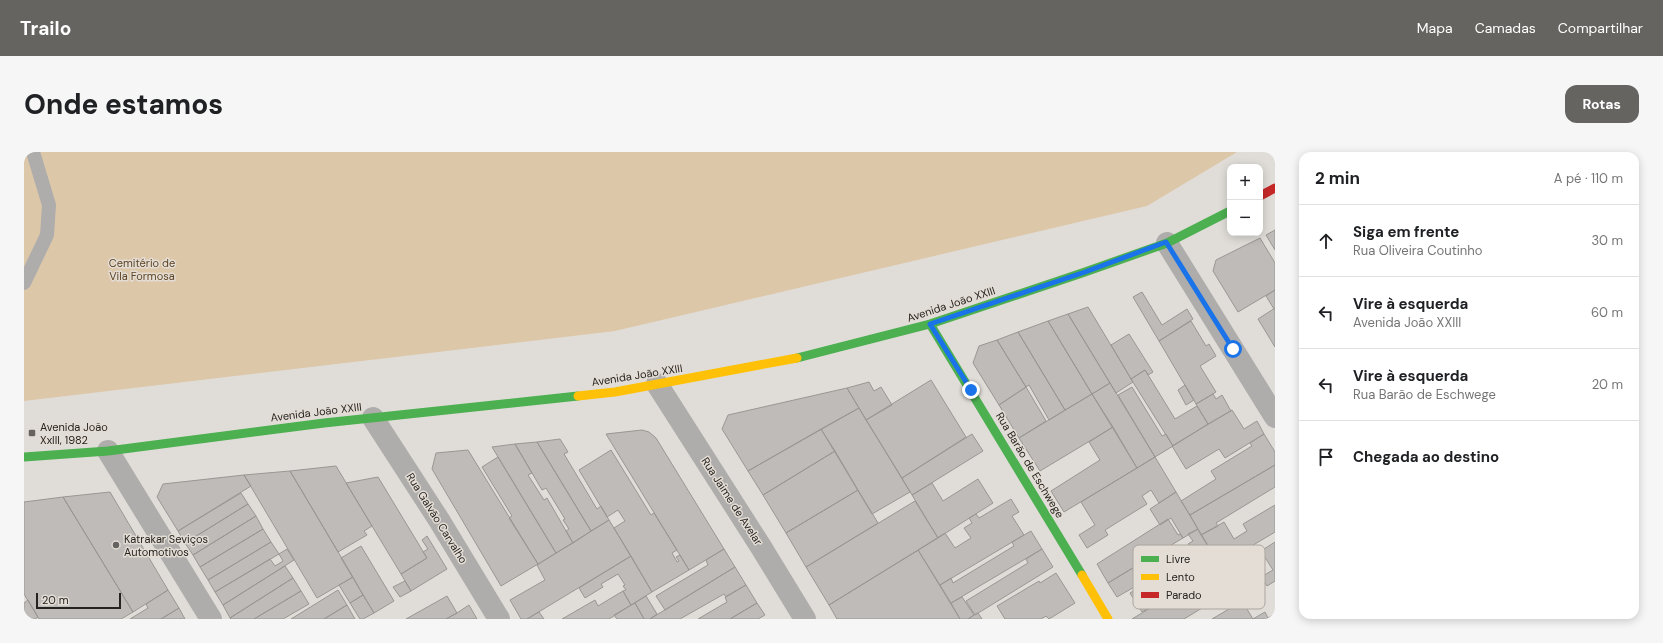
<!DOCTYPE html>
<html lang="pt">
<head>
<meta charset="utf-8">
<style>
  :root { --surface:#fff; --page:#f6f6f6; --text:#202124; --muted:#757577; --line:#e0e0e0; --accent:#666460 }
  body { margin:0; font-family:"DM Sans",sans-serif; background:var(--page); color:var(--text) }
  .controls { position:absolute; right:12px; top:12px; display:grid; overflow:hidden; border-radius:8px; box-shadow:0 2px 10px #0003 }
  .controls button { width:36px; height:36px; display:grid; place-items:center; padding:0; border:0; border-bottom:1px solid var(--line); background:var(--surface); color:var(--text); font:20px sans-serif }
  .scale { position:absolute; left:12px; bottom:10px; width:85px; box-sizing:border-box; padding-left:4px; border:2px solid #252320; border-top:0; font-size:11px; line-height:14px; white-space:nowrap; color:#252320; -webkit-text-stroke:3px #e4ddd5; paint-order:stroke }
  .stop { position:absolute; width:12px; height:12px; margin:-9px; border:3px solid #1a73e8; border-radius:50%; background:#fff }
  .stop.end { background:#1a73e8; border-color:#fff; box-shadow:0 1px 4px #0008 }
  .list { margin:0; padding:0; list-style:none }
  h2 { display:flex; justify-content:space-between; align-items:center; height:52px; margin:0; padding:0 16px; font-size:17px }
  h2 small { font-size:13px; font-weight:400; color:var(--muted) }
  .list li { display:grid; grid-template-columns:26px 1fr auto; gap:12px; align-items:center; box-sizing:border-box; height:72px; padding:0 16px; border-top:1px solid var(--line) }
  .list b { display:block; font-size:15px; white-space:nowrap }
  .list p { margin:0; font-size:13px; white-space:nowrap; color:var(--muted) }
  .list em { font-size:13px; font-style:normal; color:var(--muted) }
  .icon { flex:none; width:22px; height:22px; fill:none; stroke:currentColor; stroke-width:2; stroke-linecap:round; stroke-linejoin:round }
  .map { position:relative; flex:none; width:1251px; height:467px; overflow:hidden; border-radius:12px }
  header { display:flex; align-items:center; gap:24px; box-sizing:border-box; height:56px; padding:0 20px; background:var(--accent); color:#fff }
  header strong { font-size:19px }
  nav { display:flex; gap:22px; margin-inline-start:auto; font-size:14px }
  .intro { display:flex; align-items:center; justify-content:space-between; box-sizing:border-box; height:96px; padding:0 24px }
  h1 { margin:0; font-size:28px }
  .button { padding:10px 18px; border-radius:12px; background:var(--accent); color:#fff; font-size:14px; font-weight:700 }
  main { display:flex; gap:24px; padding:0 24px }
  aside { flex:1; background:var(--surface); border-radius:12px; box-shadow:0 2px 10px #0003 }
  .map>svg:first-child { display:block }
  .green { fill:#ddc7a9 }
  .building { fill:#bebbb8; stroke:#999793 }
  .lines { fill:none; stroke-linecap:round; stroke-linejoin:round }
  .lane { stroke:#aeadab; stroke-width:14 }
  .street { stroke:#aeadab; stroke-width:22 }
  .fast { stroke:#4caf50; stroke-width:9 }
  .slow { stroke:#ffc107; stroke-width:9 }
  .jam { stroke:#c62828; stroke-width:9 }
  .route { stroke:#1a73e8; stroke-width:5 }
  .poi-dot { fill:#666460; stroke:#e4ddd5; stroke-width:1.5 }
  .labels { text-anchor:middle; stroke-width:3; stroke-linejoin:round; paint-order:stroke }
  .park-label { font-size:11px; fill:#5d4422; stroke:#e4ddd5 }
  .street-label { font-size:11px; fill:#252320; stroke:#e4ddd5 }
  .poi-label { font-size:11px; fill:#252320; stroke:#e4ddd5; text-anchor:start }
  .key { fill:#e4ddd5; stroke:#aba59f; stroke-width:1 }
  .key-label { font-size:11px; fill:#252320 }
</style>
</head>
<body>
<header>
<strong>Trailo</strong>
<nav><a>Mapa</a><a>Camadas</a><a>Compartilhar</a></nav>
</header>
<div class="intro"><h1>Onde estamos</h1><a class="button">Rotas</a></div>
<main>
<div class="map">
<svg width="1251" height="467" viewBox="0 0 1251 467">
  <rect width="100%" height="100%" fill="#e0ddd8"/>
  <path class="green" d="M0,0H1213L1123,54L591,179L0,249Z"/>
  <path class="building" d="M1251,78V98L1242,83Z
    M1236,86L1251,111V138L1214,160L1189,119L1192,108Z
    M1251,138V156L1250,157L1242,144Z
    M1118,140L1138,173L1163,157L1169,167L1135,189L1109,145Z
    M1064,155L1109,230L1092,241L1044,162Z
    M1251,156V195L1234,167Z
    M1044,162L1086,231L1068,242L1024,169Z
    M1024,169L1068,242L1041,258L994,180Z
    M1167,169L1182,194L1185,192L1192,204L1176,214L1192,240L1172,252L1135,189Z
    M994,180L1041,258L1025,268L1005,233L1002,235L973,188Z
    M1105,182L1129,220L1124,223L1121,218L1107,227L1087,193Z
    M973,188L1002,235L975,253L949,211L955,194Z
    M1121,218L1151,267L1173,254L1184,272L1149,294L1107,227Z
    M907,228L942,285L878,326L842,268Z
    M845,230L850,239L857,235L868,253L842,268L823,236Z
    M1086,231L1131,305L1113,316L1068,242Z
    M1161,233L1170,248L1162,253L1154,238Z
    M1002,235L1022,269L995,286L975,253Z
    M1108,235L1138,284L1142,282L1149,294L1131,305L1094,243Z
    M823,236L835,256L724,319L698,277L704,263Z
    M1068,242L1089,275L1016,319L995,286Z
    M1189,242L1192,247L1198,243L1207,259L1184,272L1172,252Z
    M835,256L886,340L848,362L797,277Z
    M1208,258L1220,277L1233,269L1240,282L1201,306L1195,297L1162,317L1148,294Z
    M1089,275L1113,316L1040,360L1027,339L1076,308L1065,290Z
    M797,277L811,299L739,343L724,319Z
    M618,278L625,280L632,286L700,397L665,418L582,282Z
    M948,282L959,299L888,343L878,326Z
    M1240,282L1251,300V313L1166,363L1157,349L1192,327L1187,319L1228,294L1226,291Z
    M536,287L544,300L540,302L573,357L577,354L585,368L567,379L513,290Z
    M513,290L567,379L549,391L542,379L545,377L539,368L541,367L522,336L518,338L491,292Z
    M491,292L508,321L504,323L520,348L523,346L549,391L532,401L468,295Z
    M444,298L514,412L477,434L408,317L412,301Z
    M587,298L627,363L630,361L653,398L648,401L653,410L655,409L652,405L656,403L665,418L628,440L590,376L601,369L594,358L583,365L555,318Z
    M811,299L834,338L762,381L739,343Z
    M474,305L532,401L514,412L485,366L488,364L458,315Z
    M1131,305L1152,340L1135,351L1127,338L1118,344L1123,352L1081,378L1084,383L1063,396L1055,383L1071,373L1057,350Z
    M1251,313V335L1192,371L1194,374L1177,383L1166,363Z
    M312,314L348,374L340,379L343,383L314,400L266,319Z
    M266,319L329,425L293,446L220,323Z
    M220,323L227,334L154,379L133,345L139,332Z
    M354,325L403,406L377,422L322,331Z
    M954,327L969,351L914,386L888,343L908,331L919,349Z
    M834,338L854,371L782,415L762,381Z
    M86,340L144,438L109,460L39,345Z
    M1152,340L1174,377L1159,386L1147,366L1136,373L1126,357Z
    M217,341L224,352L161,391L154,379Z
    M39,345L109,460L97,467H15L0,442V350Z
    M987,347L995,360L988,364L1000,383L916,433L894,398L921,381L931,396L947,386L940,376L948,371L945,366L952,362L955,366Z
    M891,349L914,386L805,453L782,415Z
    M224,352L232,364L169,403L161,391Z
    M1251,353V380L1196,413L1177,383L1200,370L1210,387L1223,379L1219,372Z
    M232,364L239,377L176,415L169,403Z
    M1144,367L1154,383L1156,382L1159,386L1084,431L1073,412Z
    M585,368L607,404L503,467H497L486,448L521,428L513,413Z
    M239,377L247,390L184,428L176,415Z
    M1174,377L1196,413L1182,421L1164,392L1169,389L1164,382Z
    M1007,379L1018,397L927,451L916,433L927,426L929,431L990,394L988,390Z
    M403,384L423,417L387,439L377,422L403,406L399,400L404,397L398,388Z
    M247,390L255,402L191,440L184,428Z
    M1251,390V429L1243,434L1237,425L1249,418L1237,399Z
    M337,394L370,449L350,461L317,406Z
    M1143,395L1150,407L1110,432L1112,434L1093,445L1084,431Z
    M263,397L270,408L199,453L191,440L246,407L251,414L259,409L255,402Z
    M700,397L711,415L641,458L632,444L684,413L682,408Z
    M1018,397L1029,415L951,463L942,449L1004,411L1002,407Z
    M894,398L936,467H813L805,453Z
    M607,404L628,440L607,453L599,439L602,438L599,434L601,433L594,422L577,432L579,435L561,446L555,436Z
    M1171,404L1182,421L1118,460L1106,441L1158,409L1159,411Z
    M261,414L269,426L206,466L199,453Z
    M711,415L722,433L702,445L700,442L656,467H626Z
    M1032,421L1051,451L1025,467L1022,464L1017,467H981L973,454L1015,429L1016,431Z
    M329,425L339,443L326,451L315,433Z
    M269,426L277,439L230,467H207L206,466Z
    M1174,427L1188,450L1160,467H1108Z
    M381,429L387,439L376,445L369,435Z
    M722,433L733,451L706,467H674L703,450L701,445Z
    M144,438L155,456L137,467H106L124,456L122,452Z
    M314,438L323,453L300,467H267Z
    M277,439L285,452L259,467H230Z
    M599,439L607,453L585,467H538L571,448L574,454Z
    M339,443L350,461L339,467H336L326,451Z
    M423,444L433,461L422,467H382Z
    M622,444L633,462L626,467H620L611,451Z
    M938,445L950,463L944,467H936L927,451Z
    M4,448L14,465L11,467H0V451Z
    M1218,449L1229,467H1188L1205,457Z
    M611,451L620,467H593L590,463Z
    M733,451L741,463L734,467H706Z
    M323,453L331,467H300Z
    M445,453L453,467H422L433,461Z
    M155,456L161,467H137Z
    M515,460L520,467H503Z
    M1241,460L1244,466L1251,462V467H1229Z
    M954,461L958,467H944L950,463Z"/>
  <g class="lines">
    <path class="lane" d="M0,131L23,83L25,53L9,0"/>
    <path class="street" d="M1143,91L1251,265
      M633,232L737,395L781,467
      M349,266L415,368L475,467
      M84,299L187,467"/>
    <path class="fast" d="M906,172L1058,423
      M773,206L906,172L1061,120L1143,91L1206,59
      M0,305L84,299L300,271L554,244"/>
    <path class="slow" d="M554,244L591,240L773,206
      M1058,423L1084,467"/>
    <path class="jam" d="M1236,44L1251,36"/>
  </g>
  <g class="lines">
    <path class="route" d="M947,238L906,172L1061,120L1142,90L1209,197"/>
  </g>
  <g class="poi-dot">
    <rect x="4" y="277" width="8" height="8" rx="2"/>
    <circle cx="92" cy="393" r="4"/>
  </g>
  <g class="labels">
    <g class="park-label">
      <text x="118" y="115">Cemitério de<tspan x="118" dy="13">Vila Formosa</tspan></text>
    </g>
    <g class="street-label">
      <text transform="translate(927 152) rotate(-18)" y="4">Avenida João XXIII</text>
      <text transform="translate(613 223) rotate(-9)" y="4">Avenida João XXIII</text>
      <text transform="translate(292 260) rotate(-7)" y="4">Avenida João XXIII</text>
      <text transform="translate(1006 313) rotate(59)" y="4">Rua Barão de Eschwege</text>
      <text transform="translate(708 349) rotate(57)" y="4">Rua Jaime de Avelar</text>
      <text transform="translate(413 366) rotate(58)" y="4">Rua Galvão Carvalho</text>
    </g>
    <g class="poi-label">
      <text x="16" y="279">Avenida João<tspan x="16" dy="13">XxIII, 1982</tspan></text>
      <text x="100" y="391">Katrakar Seviços<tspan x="100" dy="13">Automotivos</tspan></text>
    </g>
  </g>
  <rect x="1109" y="393" width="132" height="64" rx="6" class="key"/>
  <rect x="1117" y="404" width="18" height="6" fill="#4caf50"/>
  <rect x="1117" y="422" width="18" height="6" fill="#ffc107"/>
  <rect x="1117" y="440" width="18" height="6" fill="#c62828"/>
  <g class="key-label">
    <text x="1142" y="411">Livre</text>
    <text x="1142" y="429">Lento</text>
    <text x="1142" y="447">Parado</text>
  </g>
</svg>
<div class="controls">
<button>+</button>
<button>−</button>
</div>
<div class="scale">20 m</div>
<div class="stop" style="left:1209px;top:197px"></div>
<div class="stop end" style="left:947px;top:238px"></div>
</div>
<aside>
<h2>2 min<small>A pé · 110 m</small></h2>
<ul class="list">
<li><svg class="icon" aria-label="ahead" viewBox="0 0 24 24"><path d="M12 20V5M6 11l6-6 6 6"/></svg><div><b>Siga em frente</b><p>Rua Oliveira Coutinho</p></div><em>30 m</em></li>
<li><svg class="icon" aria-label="left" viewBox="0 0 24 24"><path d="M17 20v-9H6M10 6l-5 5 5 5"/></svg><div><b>Vire à esquerda</b><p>Avenida João XXIII</p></div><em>60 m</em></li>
<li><svg class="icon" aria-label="left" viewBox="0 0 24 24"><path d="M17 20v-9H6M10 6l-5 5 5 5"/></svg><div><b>Vire à esquerda</b><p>Rua Barão de Eschwege</p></div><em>20 m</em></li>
<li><svg class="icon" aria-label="arrive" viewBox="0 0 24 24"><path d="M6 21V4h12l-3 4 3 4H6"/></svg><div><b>Chegada ao destino</b></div></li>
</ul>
</aside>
</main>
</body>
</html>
